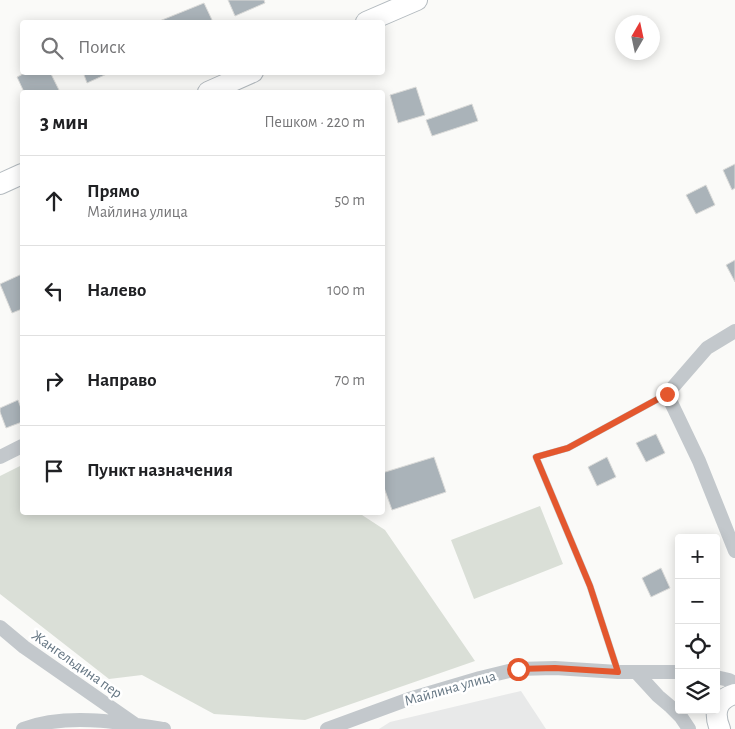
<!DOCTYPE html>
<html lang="ru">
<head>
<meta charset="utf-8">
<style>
  :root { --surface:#fff; --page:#f2f2f2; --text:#202124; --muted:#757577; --line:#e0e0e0 }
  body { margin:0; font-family:"Alegreya Sans",sans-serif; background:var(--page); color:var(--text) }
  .controls { position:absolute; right:15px; bottom:15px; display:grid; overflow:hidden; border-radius:5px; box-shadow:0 2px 12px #0003 }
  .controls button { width:45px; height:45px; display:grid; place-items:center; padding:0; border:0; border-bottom:1px solid var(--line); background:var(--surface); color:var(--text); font:25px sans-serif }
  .compass { position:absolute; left:615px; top:15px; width:45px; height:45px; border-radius:50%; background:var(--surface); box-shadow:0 2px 12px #0003; rotate:9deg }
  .stop { position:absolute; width:15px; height:15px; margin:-11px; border:4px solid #e4572e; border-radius:50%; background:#fff }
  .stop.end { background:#e4572e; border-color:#fff; box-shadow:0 1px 5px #0008 }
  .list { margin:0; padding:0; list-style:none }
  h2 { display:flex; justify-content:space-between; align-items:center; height:65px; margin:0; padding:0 20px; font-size:21px }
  h2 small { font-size:16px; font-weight:400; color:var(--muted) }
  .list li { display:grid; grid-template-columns:32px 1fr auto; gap:15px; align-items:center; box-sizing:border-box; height:90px; padding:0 20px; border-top:1px solid var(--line) }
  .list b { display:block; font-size:19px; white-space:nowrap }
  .list p { margin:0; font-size:16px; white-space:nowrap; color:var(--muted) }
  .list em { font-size:16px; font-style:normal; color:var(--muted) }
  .icon { flex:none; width:28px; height:28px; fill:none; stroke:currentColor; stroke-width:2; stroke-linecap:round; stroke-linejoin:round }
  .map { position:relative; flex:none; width:735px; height:729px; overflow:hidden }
  .search { position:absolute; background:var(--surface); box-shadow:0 2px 12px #0003; left:20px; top:20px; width:365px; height:55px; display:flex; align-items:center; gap:12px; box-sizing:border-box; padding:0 18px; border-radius:5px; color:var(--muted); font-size:19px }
  .panel { position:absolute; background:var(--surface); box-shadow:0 2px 12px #0003; left:20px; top:90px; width:365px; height:425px; border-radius:5px }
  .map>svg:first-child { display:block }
  .built { fill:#e8e9e9 }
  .green { fill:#dadfd7 }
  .building { fill:#aab3b9; stroke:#dcdcda }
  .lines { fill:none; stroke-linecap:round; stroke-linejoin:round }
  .secondary-casing { stroke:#b3babf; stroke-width:22 }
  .lane { stroke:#c3c8cc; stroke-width:7 }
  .street { stroke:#c3c8cc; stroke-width:14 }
  .secondary { stroke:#fff; stroke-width:20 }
  .route { stroke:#e4572e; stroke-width:6 }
  .labels { text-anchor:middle; stroke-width:5; stroke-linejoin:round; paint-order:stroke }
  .street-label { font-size:15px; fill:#657683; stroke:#fff }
</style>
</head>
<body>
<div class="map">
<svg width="735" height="729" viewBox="0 0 735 729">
  <rect width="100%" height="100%" fill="#fafaf8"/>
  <path class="built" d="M521,691L546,729H379L390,722Z"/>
  <path class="green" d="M22,465V512L359,513L385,530L475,661L305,720L214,714L142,675L109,679L0,594V476Z
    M540,506L563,564L474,599L451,540Z"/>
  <path class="building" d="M228,0H264L265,3L235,16Z
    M204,3L213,22H157Z
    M27,72H50L60,92H24L17,77Z
    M83,72H109V73L87,83Z
    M416,87L425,115L398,123L390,95Z
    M472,104L478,121L432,136L426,120Z
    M735,164V188L732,190L723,170Z
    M706,185L715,205L696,214L686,195Z
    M735,260V282L726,265Z
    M22,274V309L12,313L0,284Z
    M18,400L22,411V422L6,428L0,412V408Z
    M656,434L665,453L646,462L636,443Z
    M434,457L446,492L392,510L382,482V473Z
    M607,457L616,477L597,486L588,467Z
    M661,568L670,588L651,597L642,578Z"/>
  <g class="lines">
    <g class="secondary-casing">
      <path id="secondary" d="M366,22L417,0
        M208,92L253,72
        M0,184L22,174
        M720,729C713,712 717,699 735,694"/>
    </g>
    <path class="lane" d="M618,672L590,586L536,457L568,448L667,394"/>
    <path class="street" d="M735,331L707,348L667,394L699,461L735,551
      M0,457L22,446
      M0,627L24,647L136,725
      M636,672L658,696L671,707L681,717L689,729
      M716,677L729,680L735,683
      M23,729C66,713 119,722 164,729
      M327,729L409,699L480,678L517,669L555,668L618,672H679"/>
    <use href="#secondary" class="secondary"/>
  </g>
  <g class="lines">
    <path class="route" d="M518,669L555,668L618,672L590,586L536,457L568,448L667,394"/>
  </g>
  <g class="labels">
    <g class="street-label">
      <text transform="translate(77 664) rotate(35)" y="5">Жангельдина пер</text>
      <text transform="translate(450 688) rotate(-16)" y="5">Майлина улица</text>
    </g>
  </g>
</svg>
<div class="controls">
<button>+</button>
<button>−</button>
<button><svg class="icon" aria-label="locate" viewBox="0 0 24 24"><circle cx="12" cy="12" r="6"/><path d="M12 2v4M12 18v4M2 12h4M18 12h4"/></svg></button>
<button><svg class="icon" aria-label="layers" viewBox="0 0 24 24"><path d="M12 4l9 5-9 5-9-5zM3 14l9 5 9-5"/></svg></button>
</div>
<svg class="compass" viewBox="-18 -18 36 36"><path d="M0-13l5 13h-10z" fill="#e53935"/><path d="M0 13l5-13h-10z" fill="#757577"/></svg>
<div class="stop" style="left:518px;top:669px"></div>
<div class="stop end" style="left:667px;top:394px"></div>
<div class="search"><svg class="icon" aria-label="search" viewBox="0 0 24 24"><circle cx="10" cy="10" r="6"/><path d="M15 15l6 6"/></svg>Поиск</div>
<section class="panel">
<h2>3 мин<small>Пешком · 220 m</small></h2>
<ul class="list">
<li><svg class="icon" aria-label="ahead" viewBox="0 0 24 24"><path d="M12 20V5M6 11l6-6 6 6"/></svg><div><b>Прямо</b><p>Майлина улица</p></div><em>50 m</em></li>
<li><svg class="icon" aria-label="left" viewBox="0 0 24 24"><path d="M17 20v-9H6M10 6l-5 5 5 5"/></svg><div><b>Налево</b></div><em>100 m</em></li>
<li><svg class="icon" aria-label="right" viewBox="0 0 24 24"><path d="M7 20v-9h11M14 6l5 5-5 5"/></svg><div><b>Направо</b></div><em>70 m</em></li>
<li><svg class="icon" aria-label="arrive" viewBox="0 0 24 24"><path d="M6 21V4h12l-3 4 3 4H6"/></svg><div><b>Пункт назначения</b></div></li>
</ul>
</section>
</div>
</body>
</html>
